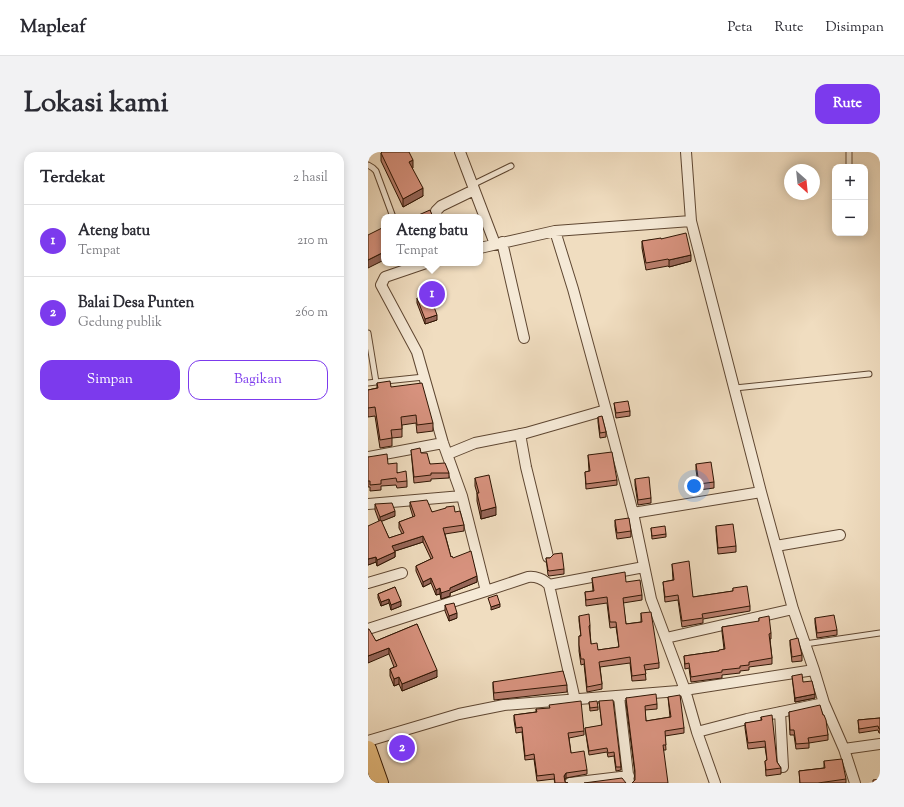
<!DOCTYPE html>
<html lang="id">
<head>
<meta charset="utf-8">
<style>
  :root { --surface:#fff; --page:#f2f2f3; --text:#2b2b33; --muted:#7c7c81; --line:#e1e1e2; --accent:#7c3aed }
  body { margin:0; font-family:"Sorts Mill Goudy",serif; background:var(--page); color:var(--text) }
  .controls { position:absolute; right:12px; top:12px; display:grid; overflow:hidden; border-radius:8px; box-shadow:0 2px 10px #0003 }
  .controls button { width:36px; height:36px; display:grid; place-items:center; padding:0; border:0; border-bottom:1px solid var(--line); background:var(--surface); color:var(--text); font:20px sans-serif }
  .compass { position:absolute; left:416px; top:12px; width:36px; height:36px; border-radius:50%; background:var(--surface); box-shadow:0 2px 10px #0003; rotate:153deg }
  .you { position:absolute; left:326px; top:334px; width:14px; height:14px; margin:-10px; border:3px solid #fff; border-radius:50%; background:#1a73e8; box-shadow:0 0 0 6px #1a73e833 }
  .badge { display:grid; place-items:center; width:26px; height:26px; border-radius:50%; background:var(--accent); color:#fff; font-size:13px; font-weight:700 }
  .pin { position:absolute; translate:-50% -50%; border:2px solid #fff; box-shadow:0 1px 4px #0006 }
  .popup { position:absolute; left:13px; top:62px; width:102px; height:52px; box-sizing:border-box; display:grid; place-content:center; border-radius:8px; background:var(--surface); filter:drop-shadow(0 1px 3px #0005); font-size:13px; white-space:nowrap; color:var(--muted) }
  .popup b { font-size:15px; color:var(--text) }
  .popup::after { content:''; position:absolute; left:50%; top:100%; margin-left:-8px; border:8px solid transparent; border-top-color:var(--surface) }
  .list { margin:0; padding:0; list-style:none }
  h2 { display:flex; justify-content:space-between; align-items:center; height:52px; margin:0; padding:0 16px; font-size:17px }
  h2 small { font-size:13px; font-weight:400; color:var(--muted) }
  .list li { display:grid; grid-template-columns:26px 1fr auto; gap:12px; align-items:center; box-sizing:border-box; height:72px; padding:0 16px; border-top:1px solid var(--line) }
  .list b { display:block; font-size:15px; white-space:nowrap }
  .list p { margin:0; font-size:13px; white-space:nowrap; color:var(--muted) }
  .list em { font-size:13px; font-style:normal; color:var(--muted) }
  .actions { display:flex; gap:8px; padding:12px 16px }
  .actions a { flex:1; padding:9px 0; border:1px solid var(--accent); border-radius:12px; text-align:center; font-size:14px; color:var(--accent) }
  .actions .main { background:var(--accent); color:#fff }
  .map { position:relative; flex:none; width:512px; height:631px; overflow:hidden; border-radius:12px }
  header { display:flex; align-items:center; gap:24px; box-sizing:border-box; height:56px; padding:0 20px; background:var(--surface); border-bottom:1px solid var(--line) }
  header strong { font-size:19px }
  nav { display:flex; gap:22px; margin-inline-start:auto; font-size:14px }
  .intro { display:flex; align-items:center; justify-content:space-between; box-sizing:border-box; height:96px; padding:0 24px }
  h1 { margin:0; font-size:28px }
  .button { padding:10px 18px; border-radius:12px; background:var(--accent); color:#fff; font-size:14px; font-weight:700 }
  main { display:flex; gap:24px; padding:0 24px }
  aside { flex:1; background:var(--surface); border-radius:12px; box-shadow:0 2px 10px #0003 }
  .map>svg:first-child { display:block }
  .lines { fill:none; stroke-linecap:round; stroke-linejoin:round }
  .lane-casing { stroke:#5f4732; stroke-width:7 }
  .street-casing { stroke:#5f4732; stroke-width:12 }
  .primary-casing { stroke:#2f1503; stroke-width:18 }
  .lane { stroke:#f5e9d6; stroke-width:5 }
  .street { stroke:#f5e9d6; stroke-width:10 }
  .primary { stroke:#e8be80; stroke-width:16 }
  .wall { fill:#b97e6c; stroke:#2f1503 }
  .shaded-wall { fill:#966658; stroke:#2f1503 }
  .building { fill:#d7927e; stroke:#2f1503 }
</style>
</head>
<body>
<header>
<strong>Mapleaf</strong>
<nav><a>Peta</a><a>Rute</a><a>Disimpan</a></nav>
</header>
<div class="intro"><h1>Lokasi kami</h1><a class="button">Rute</a></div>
<main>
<aside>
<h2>Terdekat<small>2 hasil</small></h2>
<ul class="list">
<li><span class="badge">1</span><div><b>Ateng batu</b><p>Tempat</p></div><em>210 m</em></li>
<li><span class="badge">2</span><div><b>Balai Desa Punten</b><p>Gedung publik</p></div><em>260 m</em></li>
</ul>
<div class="actions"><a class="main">Simpan</a><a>Bagikan</a></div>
</aside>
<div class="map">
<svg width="512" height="631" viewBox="0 0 512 631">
  <rect width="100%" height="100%" fill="#f0ddc0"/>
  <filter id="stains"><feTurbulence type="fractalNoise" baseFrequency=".005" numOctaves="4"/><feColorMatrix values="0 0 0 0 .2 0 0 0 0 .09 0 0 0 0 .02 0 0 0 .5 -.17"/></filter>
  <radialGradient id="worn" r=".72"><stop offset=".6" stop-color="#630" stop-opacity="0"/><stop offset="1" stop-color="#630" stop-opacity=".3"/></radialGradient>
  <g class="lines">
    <g class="lane-casing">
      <path id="lane" d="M0,13L5,16L8,19L25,65
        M481,15V0
        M104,33L143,14
        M0,181L8,230L0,231
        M8,230L56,225
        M367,236L501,222
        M437,492L512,481"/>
    </g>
    <g class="street-casing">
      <path id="street" d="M92,0L127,92
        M69,65L68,59L73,54L106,38
        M187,79L205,137L238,258
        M134,90L156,186
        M112,96L187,79L323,69
        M58,111L17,125L13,133L49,200L75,291L94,344L118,439
        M152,282L158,315L180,405
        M80,302L107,291L158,281L238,258L265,361L283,447L317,538L329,580L347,631
        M0,305L75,291
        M393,340L425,457L446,518
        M0,352L94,344
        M265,361L393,340L323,69L318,0
        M408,394L472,383
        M0,431L34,421
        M181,433L276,415
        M0,477L118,439L160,425C167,424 176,427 181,433L207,548
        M298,486L425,457
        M251,545L261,631
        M412,560L415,615
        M329,580L379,567L456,551
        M0,589L91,562L136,553L310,539L446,518L456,551L476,597L487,631
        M476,597L512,592
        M202,631L261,624"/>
    </g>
    <g class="primary-casing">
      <path id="primary" d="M0,597L12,631"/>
    </g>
    <use href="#lane" class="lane"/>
    <use href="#street" class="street"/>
    <use href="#primary" class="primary"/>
  </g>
  <path class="wall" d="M13,1L45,16H44L55,44L35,55L13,9Z
    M293,87L323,109L301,115L300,114L278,118L274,96V89Z
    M49,146L69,168L57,172L49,151Z
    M9,231L23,235L65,271V279L49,281L48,271L34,273V285L24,286V294L12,296L7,264L0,265V238L9,236Z
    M246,251L262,259V264L248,266Z
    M230,265L238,280V285L232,286L230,270Z
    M43,298L53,301L62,312L81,321V326L63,327V329L46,331Z
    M220,303L249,328V333L218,337L217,320L221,319Z
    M0,305L20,312L39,329V335L29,336L28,333L13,334V338L2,339V335H0Z
    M328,312L346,330V336L331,338L328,318Z
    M107,326L128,363L113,367L109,349V341L107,334Z
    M267,327L283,346V351L270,353L267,333Z
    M42,350L64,360H87L96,373V379L77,382L83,405L109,430L82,441V444L73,447L72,442L68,443L63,431L55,435L48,419V414L63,407L55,390L27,399V405L9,414L8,410L0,413L11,369L7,358V352L27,364L13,369L21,386L34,382L31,376V370L45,365L42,355Z
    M247,368L263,379V385L249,387L247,374Z
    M348,374L368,394V400L350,402L348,379Z
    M283,376L298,382V385L284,387Z
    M178,406H182L196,417V422L181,424L180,423Z
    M304,412L325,445L365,439V436L382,454V459L335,467V471L314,475L310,448L297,450L295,430L305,428Z
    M224,426L258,430L274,443V448L255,451L258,472L273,470V461L291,511V516L277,518L278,528L264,529L262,511L232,515L234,532V537L219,540L216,512L213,513L211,499V484H213L211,469V464L222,473V479L223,492L230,498L251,495L248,475L242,476L239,451L218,454L217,440L225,439Z
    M27,435L33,454L23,458L21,451L13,454L10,446V442Z
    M77,453L89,466L81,469L77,459Z
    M391,466L403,481V487H402L404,506V512L381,515V518L372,519V521L354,523V526L323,530L321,516L317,517L316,504L351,499L356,497L354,480V475L391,470Z
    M447,466L469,478V483L449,486L447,471Z
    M49,472L69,525L34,539L31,532L26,534L22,524V517L26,515L21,502L8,489Z
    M422,488L434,503V509L424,510L422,493Z
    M424,524L435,530L447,546L427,550Z
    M125,530L199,533V540L126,548L125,536Z
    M300,545L316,576V581L297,584L298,598H296L267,628V622L258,551V546L289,552V557L277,558L278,569L302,565Z
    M231,549L253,615V618L248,619L246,604L240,605L239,600L221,603L217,576L234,574Z
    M221,550L230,555V558L222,559Z
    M168,557L216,579V583L201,586L203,601L219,618V622L198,626L196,628L197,630L200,631H187L186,627L169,629L166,607L157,608L154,580L148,581L146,568V563L168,560Z
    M421,560L455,563L460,583V588L441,591V596L428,597L426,583H422Z
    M393,565L409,610L413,616V622L398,624L397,609L399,608L397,595L380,597L377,576V571L393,569Z
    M512,566V581H511L510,578L491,581L490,568Z
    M456,609L478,627V631H432L431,619L456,616Z"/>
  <path class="shaded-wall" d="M45,8V16L41,18V10Z
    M55,36V44L35,55V47Z
    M16,100V108L0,116V108Z
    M323,103V109L301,115V108Z
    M69,163V168L57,172V167Z
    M128,355V363L113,367V359Z
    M27,359V364L12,370V365Z
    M55,384V390L24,400V394Z
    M27,400V405L9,414V408Z
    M8,405V410L0,413V407Z
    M109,424V430L82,441V444L73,447V441L82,436Z
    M63,426V431L55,435V430Z
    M72,436V442L68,443V438Z
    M21,447V451L13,454V450Z
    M33,449V454L23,458V453Z
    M132,452V455L123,458V455Z
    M89,461V466L81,469V464Z
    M21,496V502L0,511V504Z
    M69,518V525L34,539V532Z
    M31,525V532L26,534V527Z
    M447,542V546L427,550V546Z
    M198,621V626L196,629V624Z"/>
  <path class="building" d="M14,0H41L45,8L41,10L55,36L35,47L13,1Z
    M62,58L65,65H46Z
    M16,75V100L0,108V83Z
    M318,81L323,103L301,108L300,107L278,111L274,89L293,86V87Z
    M61,141L69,163L57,167L49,146Z
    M22,229L23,235L54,231L65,271L49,273L48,263L33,265L34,277L23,278L24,286L12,288L7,255L0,256V238L10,236L9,231Z
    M260,249L262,259L248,261L246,251Z
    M234,264L238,280L232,281L230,265Z
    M52,296L53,301H59L62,312L77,311L81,321H63V323L46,325L43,298Z
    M244,300L249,328L218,332L217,320L222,319L220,303Z
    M19,302L20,312L29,311V321L38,319L39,329L29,330L28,326L13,328V332L2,333V329H0V305Z
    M343,310L346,330L331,332L328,312Z
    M121,323L128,355L113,359L109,341H111L107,326Z
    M281,325L283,346L270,348L267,327Z
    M59,348L64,360L78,356V355L86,354L87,360L92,359L96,373L75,376L83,405L84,404L85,406L103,399L109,424L82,436V438L73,441L72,436L68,438L63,426L55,430L48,414L65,406L55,384L24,394L27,400L9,408L8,405L0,407V374L13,368L21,386L36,381L31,370L47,364L42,350Z
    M24,351L27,359L12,365L7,352Z
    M261,366L263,379L249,381L247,368Z
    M365,372L368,394L350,396L348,374Z
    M297,374L298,382L284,384L283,376Z
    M194,401L196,417L181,419L180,418L178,406H182L186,402Z
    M321,409L325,445L365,439V436L379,434L382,454L334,462L335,466L314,469L310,443L297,445L295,430L306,428L304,412Z
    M257,420L258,430L272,428L274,443L255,446L258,472L274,470L273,461L283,460L291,511L276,513L278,522L264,524L262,505L231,510L234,532L219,535L216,507H213L211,493V484H213L211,464L221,462L222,473L221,474L223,492L229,491L230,498L251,495L248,470H242L239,445L218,448L217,440L226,439L224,426Z
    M27,435L33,449L23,453L21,447L13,450L10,442Z
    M129,443L132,452L123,455L120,446Z
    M86,451L89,461L81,464L77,453Z
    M466,463L469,478L449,481L447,466Z
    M401,464L403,481L401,482L404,506L381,510V513L372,514V516L354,518V520L323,525L321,511L317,512L316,504L351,499V498L357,497L354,475L391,469V466Z
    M49,472L69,518L34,532L31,525L26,527L22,517L29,514L21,496L0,504V477H1L8,489Z
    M430,486L434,503L424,505L422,488Z
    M195,519L199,533L126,541L125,530Z
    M434,522L435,530L444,529L447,542L427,546L424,524Z
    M288,542L289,552L277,554L278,569L303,565L300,545L312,543L316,576L297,579L298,593H295L300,631H264L267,628V619L258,546Z
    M245,548L253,615H248L246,600L240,601L239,596L221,599L217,576L234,573L231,549Z
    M213,549L216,579L200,581L203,601L216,599L219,618L198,621L196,624L197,630L200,631H187L186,622L169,624L166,602L157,604L154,575L148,576L146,563L169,560L168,557L182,556L181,553Z
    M229,549L230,555L222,556L221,550Z
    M452,553L455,563H456L458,568L460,583L440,586L441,591L428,592L426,578H422L421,560Z
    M404,563L409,610L413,616L398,618L397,609L399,608L397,589L380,591L377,571L394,568L393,565Z
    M512,566V577H511L510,574L491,577L490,568Z
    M474,607L478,627L450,631H432L431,619L457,616L456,609Z
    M254,626L258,631H216Z
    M512,627V631H505V628Z"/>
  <rect width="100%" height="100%" filter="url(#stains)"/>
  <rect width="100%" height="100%" fill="url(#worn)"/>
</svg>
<div class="controls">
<button>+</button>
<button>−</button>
</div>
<svg class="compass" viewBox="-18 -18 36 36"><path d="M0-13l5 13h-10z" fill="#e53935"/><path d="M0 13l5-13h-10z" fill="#7c7c81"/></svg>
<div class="you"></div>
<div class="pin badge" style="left:64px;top:142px">1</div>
<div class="popup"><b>Ateng batu</b>Tempat</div>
<div class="pin badge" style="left:34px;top:596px">2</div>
</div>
</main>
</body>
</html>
